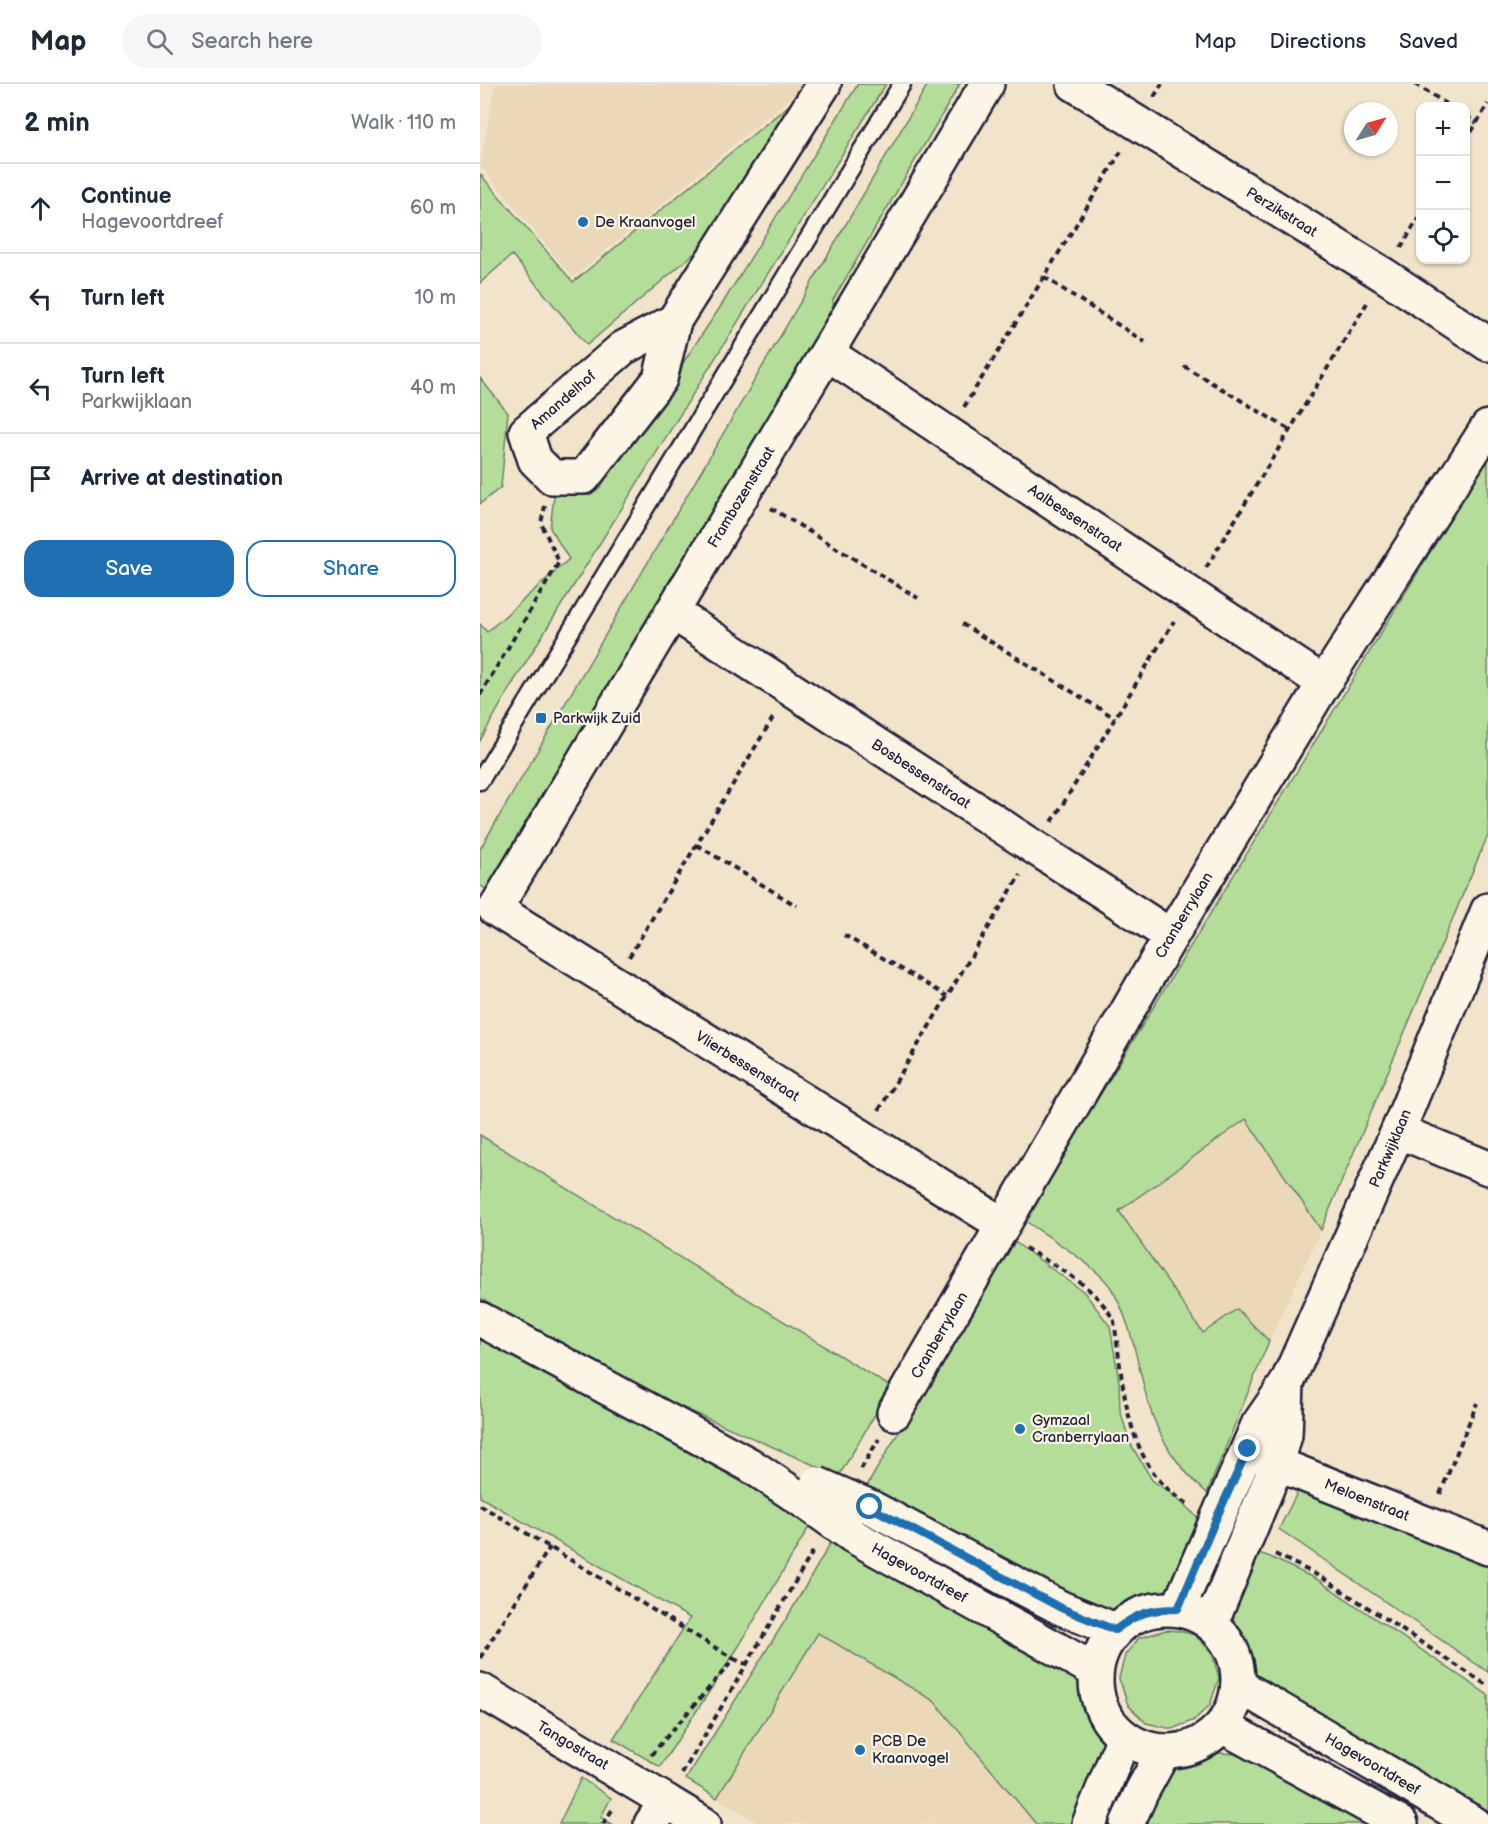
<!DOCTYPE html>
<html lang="en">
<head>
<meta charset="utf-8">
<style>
  :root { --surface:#fff; --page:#f6f6f7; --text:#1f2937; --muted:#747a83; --line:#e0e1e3; --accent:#1f6fb2 }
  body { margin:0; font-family:"Balsamiq Sans",sans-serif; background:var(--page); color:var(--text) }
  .controls { position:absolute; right:18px; top:18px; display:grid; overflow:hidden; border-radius:12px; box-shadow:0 2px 4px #0004 }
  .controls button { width:54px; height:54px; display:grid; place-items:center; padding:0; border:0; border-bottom:2px solid var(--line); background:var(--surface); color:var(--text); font:30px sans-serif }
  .compass { position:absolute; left:864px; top:18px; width:54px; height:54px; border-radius:50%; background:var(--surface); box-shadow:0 2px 4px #0004; rotate:53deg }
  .stop { position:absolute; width:18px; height:18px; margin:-14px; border:4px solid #1f6fb2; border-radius:50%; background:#fff }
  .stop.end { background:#1f6fb2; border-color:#fff; box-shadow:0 2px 6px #0008 }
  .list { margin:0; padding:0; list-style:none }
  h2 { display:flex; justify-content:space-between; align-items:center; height:78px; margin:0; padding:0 24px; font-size:26px }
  h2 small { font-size:20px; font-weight:400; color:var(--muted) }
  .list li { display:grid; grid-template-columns:39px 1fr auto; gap:18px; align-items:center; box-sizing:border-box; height:90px; padding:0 24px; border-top:2px solid var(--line) }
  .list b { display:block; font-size:22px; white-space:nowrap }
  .list p { margin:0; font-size:20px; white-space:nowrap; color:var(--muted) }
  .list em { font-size:20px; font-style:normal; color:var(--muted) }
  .actions { display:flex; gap:12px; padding:18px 24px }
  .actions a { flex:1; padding:14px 0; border:2px solid var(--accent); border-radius:18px; text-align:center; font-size:21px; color:var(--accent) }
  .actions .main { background:var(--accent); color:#fff }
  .icon { flex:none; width:33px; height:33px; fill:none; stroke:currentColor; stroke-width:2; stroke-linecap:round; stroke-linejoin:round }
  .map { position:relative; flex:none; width:1008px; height:1740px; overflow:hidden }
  header { display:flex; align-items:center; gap:36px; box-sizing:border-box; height:84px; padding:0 30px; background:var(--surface); border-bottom:2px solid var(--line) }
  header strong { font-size:28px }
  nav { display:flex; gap:33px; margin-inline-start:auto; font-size:21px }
  .search { width:420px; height:54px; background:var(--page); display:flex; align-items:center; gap:15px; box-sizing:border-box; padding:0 21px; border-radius:33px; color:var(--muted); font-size:22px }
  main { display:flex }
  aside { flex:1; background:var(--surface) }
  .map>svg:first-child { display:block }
  .built { fill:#ebd8b9 }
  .green { fill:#b4dd99; stroke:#6b806a; stroke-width:1.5 }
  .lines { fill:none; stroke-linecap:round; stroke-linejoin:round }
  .service-casing { stroke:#22223b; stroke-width:21 }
  .minor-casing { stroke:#22223b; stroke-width:38 }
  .tertiary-casing { stroke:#22223b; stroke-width:38 }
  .secondary-casing { stroke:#22223b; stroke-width:38 }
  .path { stroke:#22223b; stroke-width:4; stroke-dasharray:6 4.5; stroke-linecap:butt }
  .service { stroke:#fcf5e5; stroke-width:16 }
  .minor { stroke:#fcf5e5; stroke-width:33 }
  .tertiary { stroke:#fcf5e5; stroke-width:33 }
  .secondary { stroke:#fcf5e5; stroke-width:33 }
  .secondary-bridge-casing { stroke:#22223b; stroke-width:38; stroke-linecap:butt }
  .secondary-bridge { stroke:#fcf5e5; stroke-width:33 }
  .route { stroke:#1f6fb2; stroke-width:8 }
  .poi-dot { fill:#1f6fb2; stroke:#fcf5e5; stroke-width:2 }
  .labels { text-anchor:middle; stroke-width:4.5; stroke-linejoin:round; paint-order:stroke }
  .street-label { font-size:15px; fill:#22223b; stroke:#fcf5e5 }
  .poi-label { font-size:15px; fill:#22223b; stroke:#fcf5e5; text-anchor:start }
</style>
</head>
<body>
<header>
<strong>Map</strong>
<div class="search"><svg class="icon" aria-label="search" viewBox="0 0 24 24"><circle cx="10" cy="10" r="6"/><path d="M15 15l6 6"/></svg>Search here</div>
<nav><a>Map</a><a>Directions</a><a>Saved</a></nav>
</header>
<main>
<aside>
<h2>2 min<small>Walk · 110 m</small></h2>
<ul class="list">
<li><svg class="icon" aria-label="ahead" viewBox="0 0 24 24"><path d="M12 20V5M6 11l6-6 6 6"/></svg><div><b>Continue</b><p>Hagevoortdreef</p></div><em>60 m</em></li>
<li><svg class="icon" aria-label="left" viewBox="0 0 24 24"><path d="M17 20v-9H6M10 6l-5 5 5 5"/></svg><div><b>Turn left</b></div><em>10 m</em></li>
<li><svg class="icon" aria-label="left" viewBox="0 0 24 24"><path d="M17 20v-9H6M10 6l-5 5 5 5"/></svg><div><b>Turn left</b><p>Parkwijklaan</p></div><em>40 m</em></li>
<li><svg class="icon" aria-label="arrive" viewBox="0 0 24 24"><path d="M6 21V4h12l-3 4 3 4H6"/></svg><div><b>Arrive at destination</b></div></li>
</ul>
<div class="actions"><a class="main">Save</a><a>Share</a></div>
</aside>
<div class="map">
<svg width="1008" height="1740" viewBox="0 0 1008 1740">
  <rect width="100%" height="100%" fill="#f2e4cb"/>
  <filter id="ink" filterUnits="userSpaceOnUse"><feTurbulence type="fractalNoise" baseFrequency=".0167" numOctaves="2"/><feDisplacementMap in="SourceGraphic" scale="12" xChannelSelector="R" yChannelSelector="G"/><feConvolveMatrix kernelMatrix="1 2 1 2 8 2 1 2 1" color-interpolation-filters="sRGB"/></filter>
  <g filter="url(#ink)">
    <path class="built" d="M15,0H327L93,194L0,82Z
      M766,1035L841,1146L789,1257L757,1225L724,1250L639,1127Z
      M338,1549L454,1617L556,1740H280L237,1714Z"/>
    <path class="green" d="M378,0H406L31,602L0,657V540L7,548L89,475L70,444L75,404L120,403L241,222Z
      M448,0H480L353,216L355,235L7,806L0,801V765Z
      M314,17L238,149L107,261L32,171L0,199V90L93,198Z
      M0,294L28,329L21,403L0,420Z
      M1008,373V751L841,1146L766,1035L639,1127L723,1249L757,1225L789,1257L727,1409C699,1385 678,1353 668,1318C657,1280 652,1238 631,1204C619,1184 566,1151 544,1136Z
      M0,1051L411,1303L359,1392L197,1321L0,1214Z
      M532,1156L604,1208L630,1242L639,1298L640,1326L650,1359L672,1396L694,1412L724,1439L692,1502L669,1516L625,1528L385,1405Z
      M0,1250L332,1438L259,1562L180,1683L133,1655L210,1534L0,1413Z
      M820,1403L1008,1478V1588L799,1445Z
      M354,1453L600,1592L612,1634L625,1659L596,1740H556L454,1617L338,1549L237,1714L206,1695L311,1527Z
      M775,1468L788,1472L838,1496L1008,1611V1740L773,1600C767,1572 755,1555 748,1529Z
      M686,1546L700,1547L715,1551L732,1569L739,1594L730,1621L714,1636L692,1645L666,1639L648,1621L639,1594L645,1571L659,1554Z
      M738,1669L757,1670L783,1681L896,1740H656L685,1688L699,1681Z
      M650,1673L661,1679L636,1740H621Z
      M101,1694L131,1714L121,1733L132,1740H79Z"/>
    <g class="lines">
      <g class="service-casing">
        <path id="service" d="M0,697L422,0"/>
      </g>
      <g class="minor-casing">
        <g id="minor">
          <path id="s1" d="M507,0L15,825L522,1140"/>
          <path id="s2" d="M594,0L904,191L1008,260"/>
          <path d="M194,237L180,295L104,393H72L55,376L46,348L143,264Z"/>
          <path d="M194,237L344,0"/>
          <path id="s3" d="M347,269L844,599"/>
          <path id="s4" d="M192,528L691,852"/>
          <path d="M918,1047L1008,1084"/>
          <path id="s5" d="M414,1329L691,852L844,599L1008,343"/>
          <path id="s6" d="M773,1367L797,1380L1008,1464"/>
          <path id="s7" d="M0,1606L186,1717"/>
          <path d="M171,1740L186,1717L224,1740"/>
          <path d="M609,1740L644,1653"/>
          <path d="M647,1740L662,1707L684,1667"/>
        </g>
      </g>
      <g class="tertiary-casing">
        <g id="tertiary">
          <path id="s8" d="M698,1525L778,1341L807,1299L918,1047L1008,826"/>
          <path d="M731,1540L797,1380L805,1351L807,1299"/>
        </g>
      </g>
      <g class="secondary-casing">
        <g id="secondary">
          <path d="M0,1235L270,1381L325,1418"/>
          <path d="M390,1423L581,1524L635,1546"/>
          <path id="s9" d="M373,1452L616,1587"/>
          <circle cx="687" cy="1596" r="71"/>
          <path id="s10" d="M758,1601L995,1740"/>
          <path d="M742,1642L921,1740"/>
        </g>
      </g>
      <path class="path" d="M935,0L970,22
        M674,13L682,0
        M986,32L997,39
        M986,57L1008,20
        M921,164L940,131
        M564,193L665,258
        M704,282L810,346
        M484,323L642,66
        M291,424L438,514
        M726,484L887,219
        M482,540L635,634
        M0,611L79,478L61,439L65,422
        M572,738L694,537
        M217,761L317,822
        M364,851L467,912
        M149,873L294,632
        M399,1026L540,791
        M545,1164C578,1184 615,1201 634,1237C644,1301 644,1383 708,1420
        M381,1385L399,1355
        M960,1410L997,1319
        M0,1421L254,1575
        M795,1470L841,1493L1008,1602
        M0,1574L70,1463
        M171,1671L254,1575L266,1580
        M202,1690L335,1464
        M123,1740L134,1723"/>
      <use href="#service" class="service"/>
      <use href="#minor" class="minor"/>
      <use href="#tertiary" class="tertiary"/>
      <use href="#secondary" class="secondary"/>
      <g class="secondary-bridge-casing">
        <path id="secondary-bridge" d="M337,1400L390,1423
          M325,1418L373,1452"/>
      </g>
      <use href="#secondary-bridge" class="secondary-bridge"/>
    </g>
  </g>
  <g class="lines" filter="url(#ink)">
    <path class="route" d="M390,1423L581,1524L635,1546C658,1529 670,1525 698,1525L736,1435L768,1365"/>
  </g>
  <g class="poi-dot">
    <circle cx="103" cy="138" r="6"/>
    <rect x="55" y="628" width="12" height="12" rx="3"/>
    <circle cx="540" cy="1345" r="6"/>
    <circle cx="380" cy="1666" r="6"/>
  </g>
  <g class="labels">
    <g class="street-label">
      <text dy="5" stroke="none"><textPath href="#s2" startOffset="244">Perzikstraat</textPath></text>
      <text transform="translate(83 316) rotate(-41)" y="5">Amandelhof</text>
      <text transform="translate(261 413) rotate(-59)" y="5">Frambozenstraat</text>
      <text dy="5" stroke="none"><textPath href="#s3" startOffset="298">Aalbessenstraat</textPath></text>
      <text dy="5" stroke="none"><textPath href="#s4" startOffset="297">Bosbessenstraat</textPath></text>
      <text dy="5" stroke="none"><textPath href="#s5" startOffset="576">Cranberrylaan</textPath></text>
      <text dy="5" stroke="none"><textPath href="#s1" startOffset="1258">Vlierbessenstraat</textPath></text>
      <text dy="5" stroke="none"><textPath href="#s8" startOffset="508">Parkwijklaan</textPath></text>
      <text dy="5" stroke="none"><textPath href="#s5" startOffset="90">Cranberrylaan</textPath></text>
      <text dy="5" stroke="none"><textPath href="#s6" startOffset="124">Meloenstraat</textPath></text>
      <text dy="5" stroke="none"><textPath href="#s9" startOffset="76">Hagevoortdreef</textPath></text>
      <text dy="5" stroke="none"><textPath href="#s7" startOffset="108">Tangostraat</textPath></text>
      <text dy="5" stroke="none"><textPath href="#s10" startOffset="156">Hagevoortdreef</textPath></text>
    </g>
    <g class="poi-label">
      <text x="115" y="143">De Kraanvogel</text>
      <text x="73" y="639">Parkwijk Zuid</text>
      <text x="552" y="1341">Gymzaal<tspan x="552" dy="17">Cranberrylaan</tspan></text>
      <text x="392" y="1662">PCB De<tspan x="392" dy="17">Kraanvogel</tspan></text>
    </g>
  </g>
</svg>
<div class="controls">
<button>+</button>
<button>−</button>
<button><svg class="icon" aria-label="locate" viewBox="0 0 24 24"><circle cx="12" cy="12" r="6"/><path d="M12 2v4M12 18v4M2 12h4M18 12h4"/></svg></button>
</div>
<svg class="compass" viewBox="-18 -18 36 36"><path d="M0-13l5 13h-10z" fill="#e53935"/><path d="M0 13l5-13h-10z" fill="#747a83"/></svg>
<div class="stop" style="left:390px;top:1423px"></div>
<div class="stop end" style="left:768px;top:1365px"></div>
</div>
</main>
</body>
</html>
